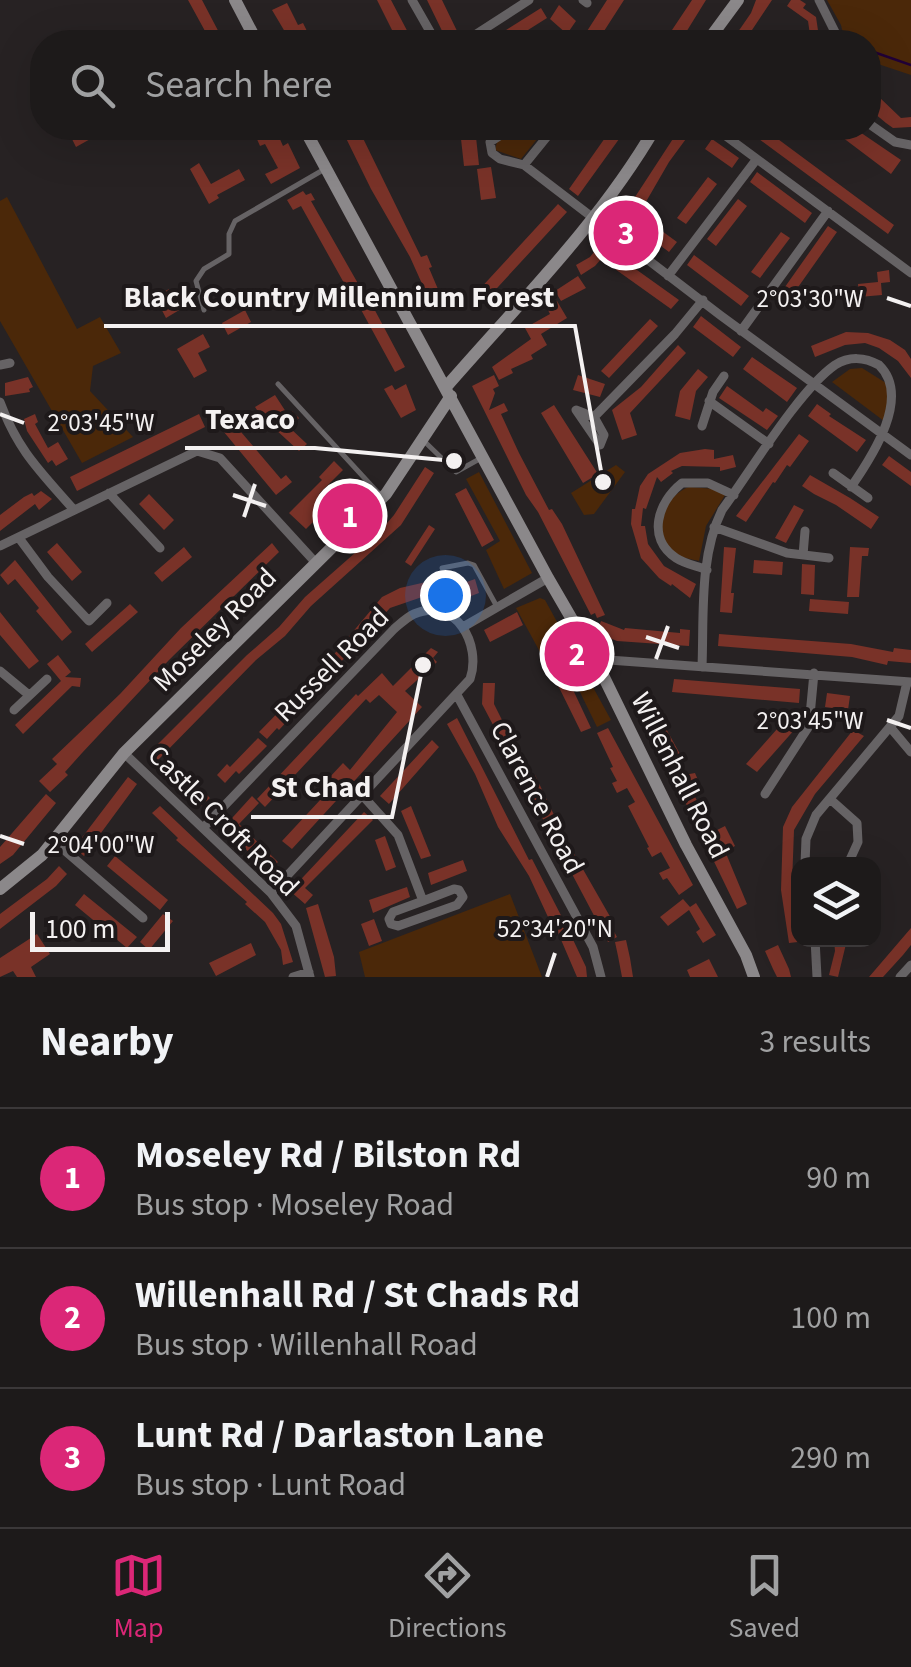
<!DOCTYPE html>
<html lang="en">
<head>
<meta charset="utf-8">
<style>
  :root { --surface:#1d1a1a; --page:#252323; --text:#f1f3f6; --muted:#a0a1a2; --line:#3b3839; --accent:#db2777 }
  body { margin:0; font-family:"Source Sans 3",sans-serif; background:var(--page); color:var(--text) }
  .controls { position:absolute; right:30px; bottom:30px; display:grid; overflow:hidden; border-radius:20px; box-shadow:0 10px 40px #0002 }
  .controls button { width:90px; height:90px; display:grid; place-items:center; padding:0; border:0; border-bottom:2px solid var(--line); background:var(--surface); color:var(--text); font:50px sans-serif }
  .scale { position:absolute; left:30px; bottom:25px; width:140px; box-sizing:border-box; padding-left:10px; border:5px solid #f4f1f1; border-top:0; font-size:28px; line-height:35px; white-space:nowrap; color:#f4f1f1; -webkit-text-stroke:8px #1e191a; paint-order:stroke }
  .you { position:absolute; left:445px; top:595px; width:35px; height:35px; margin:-25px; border:8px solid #fff; border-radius:50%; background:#1a73e8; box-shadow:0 0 0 15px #1a73e833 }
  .badge { display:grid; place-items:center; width:65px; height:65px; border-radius:50%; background:var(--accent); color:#fff; font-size:32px; font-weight:700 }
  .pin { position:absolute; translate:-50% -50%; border:5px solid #fff; box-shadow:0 2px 10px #0006 }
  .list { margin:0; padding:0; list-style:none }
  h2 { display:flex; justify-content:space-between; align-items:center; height:130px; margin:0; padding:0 40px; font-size:42px }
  h2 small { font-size:32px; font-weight:400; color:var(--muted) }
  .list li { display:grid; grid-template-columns:65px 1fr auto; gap:30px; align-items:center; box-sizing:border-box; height:140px; padding:0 40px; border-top:2px solid var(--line) }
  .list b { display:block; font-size:38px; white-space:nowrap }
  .list p { margin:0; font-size:32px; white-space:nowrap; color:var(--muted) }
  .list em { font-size:32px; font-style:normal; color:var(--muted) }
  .icon { flex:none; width:55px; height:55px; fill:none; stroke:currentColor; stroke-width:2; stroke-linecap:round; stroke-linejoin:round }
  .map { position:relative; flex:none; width:911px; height:977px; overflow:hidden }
  .search { position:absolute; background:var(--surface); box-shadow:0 10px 40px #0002; left:30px; right:30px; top:30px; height:110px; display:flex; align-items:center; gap:25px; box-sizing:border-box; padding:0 35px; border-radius:40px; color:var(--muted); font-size:38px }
  .sheet { height:550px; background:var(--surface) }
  nav { display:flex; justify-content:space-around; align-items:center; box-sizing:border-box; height:140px; border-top:2px solid var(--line); background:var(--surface); font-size:28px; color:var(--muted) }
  nav a { display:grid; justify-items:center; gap:5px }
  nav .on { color:var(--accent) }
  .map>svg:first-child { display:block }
  .green { fill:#4b2809 }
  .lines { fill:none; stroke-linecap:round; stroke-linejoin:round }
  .stream { stroke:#210037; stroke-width:2.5 }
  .building { fill:#793228 }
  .lane { stroke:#666365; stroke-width:5 }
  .street { stroke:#666365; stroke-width:9 }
  .secondary { stroke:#8b888a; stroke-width:12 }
  .ticks { fill:none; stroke:#f4f1f1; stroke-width:4 }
  .labels { text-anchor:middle; stroke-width:8; stroke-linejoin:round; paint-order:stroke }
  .street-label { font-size:28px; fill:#f4f1f1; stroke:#1e191a }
  .ticks-label { font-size:25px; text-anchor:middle; fill:#f4f1f1; stroke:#1e191a; stroke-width:8; stroke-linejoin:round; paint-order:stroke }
  .leader { fill:none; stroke:#f4f1f1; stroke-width:4 }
  .callout-dot { fill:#f4f1f1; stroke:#1e191a; stroke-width:4 }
  .callout-label { font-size:30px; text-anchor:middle; font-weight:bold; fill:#f4f1f1; stroke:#1e191a; stroke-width:8; stroke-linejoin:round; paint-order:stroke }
</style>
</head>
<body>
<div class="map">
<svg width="911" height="977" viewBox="0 0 911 977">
  <rect width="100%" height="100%" fill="#272223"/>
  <path class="green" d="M827,0H911V75L869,61L868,42H845L841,25Z
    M519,128H546L521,159L495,150L497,142Z
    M7,197L77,329L100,317L121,353L93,366L90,391L133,437L82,463L0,321V201Z
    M862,368L886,383L890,404L884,421L832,382L850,369Z
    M616,465L625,472L594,514L584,515L571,493Z
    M479,472L532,573L504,589L486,550L500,541L466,479Z
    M689,487L715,489L725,495L706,526L699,561C692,559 681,558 675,554C648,536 663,496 689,487Z
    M540,598L545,600L611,720L597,727L557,645L540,652L516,608Z
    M510,894L542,977H365L359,952Z"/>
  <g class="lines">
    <path class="stream" d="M868,50L911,65"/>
  </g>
  <path class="building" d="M188,0H202L224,42H211Z
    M377,0H391L413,42H398Z
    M427,0H442L458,33L446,39Z
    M607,0H624L597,42H580Z
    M692,0H706L680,42H664Z
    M756,0H772L744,42H731L751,13Z
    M791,0H800L806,4L803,8L816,17L819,37L815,42H811L808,21L787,6Z
    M287,3L298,25L303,23L308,33L303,36L306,42H291L272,10Z
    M559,5L576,21L567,34L550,19Z
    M541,8L547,18L509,42H487Z
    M868,95L875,100L878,96L901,118L911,117V127L893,128L886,123L868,108Z
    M84,128H110L76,147L70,135Z
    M259,128H275L283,146L288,143L300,168L271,184L265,174L278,168L265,144L260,146L256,137L262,134Z
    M341,128H358L421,257L427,255L432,267L429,268L443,301L432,306L410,257L371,189Z
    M612,128H627L578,196L569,189Z
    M680,128H694L669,162L636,219L648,227L651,223L677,242L669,252L622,217Z
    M744,128H763L894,225L888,234Z
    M830,128H854L901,160L891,174Z
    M476,137L479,165L464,166L461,139Z
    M712,139L739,158L732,168L705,149Z
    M199,163L211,184L239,169L245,180L217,195L219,198L209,204L190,169Z
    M491,167L496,198L481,200L477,169Z
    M757,172L812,213L805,223L750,182Z
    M708,177L717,184L686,224L677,218Z
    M303,191L306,195L311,193L315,200L311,201L360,287L349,292L301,206L293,210L287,200Z
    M738,199L747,206L716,246L707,239Z
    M558,204L567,212L486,300L477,292Z
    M828,226L837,232L789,300L780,294Z
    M781,232L790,238L760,278L751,272Z
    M601,243L609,250L595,266L581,275L576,265L590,257Z
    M694,255L749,296L741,306L687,265Z
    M623,260L679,300L671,309L615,269Z
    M889,270L890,282L881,283L882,295L859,297L858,284L878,282L877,272Z
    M578,276L586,288L561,301L555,291Z
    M169,289L176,302L187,296L191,303L166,318L155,297Z
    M370,301L405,367L395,372L359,306Z
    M557,301L567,318L541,334L547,345L531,355L533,359L511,369L513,373L499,380L492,367L531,339L525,328L550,314L547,308Z
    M245,310L251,322L228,335L222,323Z
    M701,316L741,347L733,357L693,327Z
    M650,319L658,326L609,378L601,371Z
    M846,332L868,333L890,340L905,350L911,359V378L898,361L879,348L865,343L845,345L815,357L811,346Z
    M203,334L210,347L198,353L207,371L194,378L177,349Z
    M678,345L686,353L630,413L637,435L622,440L612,410L641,387Z
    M752,357L797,388L787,402L743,369Z
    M698,369L708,377L696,391L690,420L675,416L680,391Z
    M494,375L499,386L493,389L495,393L489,410L504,403L508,411L501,414L519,453L549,510L552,509L562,524L605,615L597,618L595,613L591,615L538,512L526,495L472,386Z
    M578,375L605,384L600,397L573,390Z
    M28,377L33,387L29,389L30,392L5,396V383Z
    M406,384L416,410L401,418L384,389L392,385L395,390Z
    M727,386L763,412L766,408L778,416L767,430L719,398Z
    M275,395L288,415L292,411L299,418L290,428L307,444L299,451L274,428L265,413L261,416L255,407Z
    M817,404L831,414L829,416L866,440L857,452L808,416Z
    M554,405L598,474L583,483L541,413Z
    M224,412L281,479L286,475L292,482L276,495L214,420Z
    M35,414L38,422L35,424L48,448L58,442L68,459L56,466L52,460L48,463L27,431L24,419Z
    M199,414L205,427L77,491L70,477Z
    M799,434L809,441L790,467L787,465L775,483L773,482L746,522L736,516Z
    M705,449L714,450V459L733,455L736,467L720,471V467L682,466L671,471L673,473L661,482L657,477L646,509L643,508L641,526H645L648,544L664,566L696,584L690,598L672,584L671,586L659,578L641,558L631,524L632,509H635L640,486L648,474L680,453Z
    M889,456L911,472V486L882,465Z
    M334,461L343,470L319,494L330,505L306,529L289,513L322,480L319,477Z
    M425,467L434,473L401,525L311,606L285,636L256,660L157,761L149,753L247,655L279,627L305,597L381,530L394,515Z
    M810,475L850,498L879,517L871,529L836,505L814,494L802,486Z
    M466,488L494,540L482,547L455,494Z
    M41,491L52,499L39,510L35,504L0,531V515L24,497L32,493L34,496Z
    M149,494L174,520L164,530L139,504Z
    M794,505L804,510L786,543L775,538Z
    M429,525L435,529L411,566L405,562Z
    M57,543L82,572L72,581L47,552Z
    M272,543L279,552L169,660L82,753L65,772L68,775L50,792L39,781L57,764L52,759L120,694L181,628Z
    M184,547L192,557L162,582L154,573Z
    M724,547L736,548L731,593H734L732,613L720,612Z
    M850,547L869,548L868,556H862L859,597H847Z
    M15,560L72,632L62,641L36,611L39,608L15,579L8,585L0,575Z
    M754,560L783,562L782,575L753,573Z
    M802,564L815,565L814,595L801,594Z
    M475,579L479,593L458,601L453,587Z
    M426,582L450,587L447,600L425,596L390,608L279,730L277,728L267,739L259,732L297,693L300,695L382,597L400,588Z
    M810,599L849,602L848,614L809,611Z
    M130,604L138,612L92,652L85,644Z
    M0,612L39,661L29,669L0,635Z
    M517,612L523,625L490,642L484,630Z
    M601,621L624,630L625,628L680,633V629L690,630L689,646L617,641L602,635L603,631L598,629Z
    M719,634L851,644L893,652L894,648L911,650V663L888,661L887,665L852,657L718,646Z
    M431,648L438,652L433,658L437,662L405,691L422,707L292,849L282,841L334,785L328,779L343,763L350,770L397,712L379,695L370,703L366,699L265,807L257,799L356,694L358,696L382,673L393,686Z
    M58,655L71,672L65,677L81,678L80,687L72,686L23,734L15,725L61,681L47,664Z
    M559,660L591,728L581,732L548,665Z
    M674,679L800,689L799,703L672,692Z
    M483,683H495L494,704L504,724L507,723L532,777L535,775L564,836L612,920L609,922L617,937L608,942L482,704Z
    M827,693L850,696L848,710L825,707Z
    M653,705L680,754L675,756L684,775L695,773L698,780L689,785L713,832L725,826L735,846L725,851L747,904L737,909L641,711Z
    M457,718L529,860L532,859L567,927L586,967L587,977H577L556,928L554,930L529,876L498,827L475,774L447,724Z
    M785,720L796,728L757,772L746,764Z
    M608,728L693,885L679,895L667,878L663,880L659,873L670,868L661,852L652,857L647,848L649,847L628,806L635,802L627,788L617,793L612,783L617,781L610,768L613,767L597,733Z
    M853,730L864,736L815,794L794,830L792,884L798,942L789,943L781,890L783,827L792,807Z
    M258,738L267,746L239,774L236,771L225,783L217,775L227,764L230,767Z
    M432,740L439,747L389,804L380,796Z
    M181,770L210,798L201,806L172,779Z
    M128,777L137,784L84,856L74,848Z
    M46,794L56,803L13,855L0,864V847Z
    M252,796L259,803L239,824L278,862L269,871L223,828Z
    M160,806L273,913L281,924L293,962L283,965L281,950L265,922L245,904L247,902L176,840L178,838L152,813Z
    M411,806L431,856L421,859L401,811Z
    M364,812L373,820L305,888L313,895L305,904L290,891Z
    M385,836L396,867L386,871L375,840Z
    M115,856L168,900L160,910L107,866Z
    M463,860L467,871L431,885L428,873Z
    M59,866L67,874L56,886L0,929V914L47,879Z
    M407,887L410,897L373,913L369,900Z
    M84,894L137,937L127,948L75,905Z
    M683,899L690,907L696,903L716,935L703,943L696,932L700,929L689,910L668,926L660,917Z
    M318,904L334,957L336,976L325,977L306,908Z
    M163,914L173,921L149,950L140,942Z
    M374,919L382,941L369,946L361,924Z
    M911,928V945L903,955L883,977H869Z
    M37,934L50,954L31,967L36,977H17L13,971L0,977V958Z
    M626,940L630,958L633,977H622L618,956L615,942Z
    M834,940H846V944L838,977L829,975L835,951Z
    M251,943L256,955L216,976L209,963Z
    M778,945L789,969L791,977H777L773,969L765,951Z
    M709,959L718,977H690L687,970Z"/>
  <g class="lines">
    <path class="lane" d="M204,310L196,281L204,269L229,254V234L235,221L323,170
      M278,384L381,496
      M425,442L456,472L483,457
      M442,568L468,563L474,565L496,605"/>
    <path class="street" d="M412,0L436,42
      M583,0L587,3
      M819,0L835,32V42
      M464,42L529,0
      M868,123L895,142L911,145
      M512,128L490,142L492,153L500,159L524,165L720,315L911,455
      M715,128L911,273
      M524,165L554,128
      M668,276L756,160
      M741,331L828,211
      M0,365L10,363
      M709,401L769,444
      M0,402C18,451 40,471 74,510
      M594,417L576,410L600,445L604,435L594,417L675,334L703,300
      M702,426L713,392L724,376
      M833,473L868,498
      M109,493L160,548
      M714,527L787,553L829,558
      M19,538L48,577L89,621L107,603
      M0,546L197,451L220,458L316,563
      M803,555L805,531
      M707,570C697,566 685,564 676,558C646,538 658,502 682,483H708L734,495
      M463,627L548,578
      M595,659L911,682
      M702,667C704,616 699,557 722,510C750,472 799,390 835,365C849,356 865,357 879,365C911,396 874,454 851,487
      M0,671L29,695
      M457,695L593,947L601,977
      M14,710L47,679
      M890,727L911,752
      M124,753L271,893L296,926L310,977
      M765,794L809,726L814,673
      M363,796L398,835L423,901L393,912L389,919L391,924L398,926L457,905L463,897L459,890L454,889L423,901
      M830,799L857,823L858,842L848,864
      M203,828L394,629C400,624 407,617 414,614C456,596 482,645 470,679L271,893
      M55,842L143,918
      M805,864L806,839L816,815L899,716L907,682
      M815,939L817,977
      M293,977L309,972
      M900,977L911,965"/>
    <path class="secondary" d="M235,0L257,42
      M707,42L738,0
      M304,128L548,578L595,659L686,845L746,955L754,977
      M446,387C519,303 599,224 655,128
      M0,889L42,855L124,753L386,494L451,396"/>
  </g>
  <path class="ticks" d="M887,298L911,306M0,414L24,423M233,495L266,506M244,517L255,484M646,637L679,648M656,659L668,626M887,720L911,728M0,836L24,844M547,977L555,953"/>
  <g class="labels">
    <g class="street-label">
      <text transform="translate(214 629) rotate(-45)" y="10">Moseley Road</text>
      <text transform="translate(331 664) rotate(-45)" y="10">Russell Road</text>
      <text transform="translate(681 775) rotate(63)" y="10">Willenhall Road</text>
      <text transform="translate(538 797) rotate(62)" y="10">Clarence Road</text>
      <text transform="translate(224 820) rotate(45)" y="10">Castle Croft Road</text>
    </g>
  </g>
  <g class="ticks-label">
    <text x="810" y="307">2°03'30"W</text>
    <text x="101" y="431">2°03'45"W</text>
    <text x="810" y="729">2°03'45"W</text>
    <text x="101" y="853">2°04'00"W</text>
    <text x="555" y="937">52°34'20"N</text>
  </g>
  <path class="leader" d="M603 482L575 326H104M454 461L315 448H185M423 665L392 817H251"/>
  <g class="callout-dot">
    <circle cx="603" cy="482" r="10"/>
    <circle cx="454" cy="461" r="10"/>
    <circle cx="423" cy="665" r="10"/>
  </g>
  <g class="callout-label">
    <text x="339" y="307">Black Country Millennium Forest</text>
    <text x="250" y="429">Texaco</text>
    <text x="321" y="797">St Chad</text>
  </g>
</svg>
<div class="controls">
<button><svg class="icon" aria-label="layers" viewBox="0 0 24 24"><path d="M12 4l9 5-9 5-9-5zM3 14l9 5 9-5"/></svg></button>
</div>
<div class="scale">100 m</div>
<div class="you"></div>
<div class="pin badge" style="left:350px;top:516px">1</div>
<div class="pin badge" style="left:577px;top:654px">2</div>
<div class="pin badge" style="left:626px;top:233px">3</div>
<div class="search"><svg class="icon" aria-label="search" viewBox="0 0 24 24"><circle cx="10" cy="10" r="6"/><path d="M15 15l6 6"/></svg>Search here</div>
</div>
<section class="sheet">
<h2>Nearby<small>3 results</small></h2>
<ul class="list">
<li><span class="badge">1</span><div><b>Moseley Rd / Bilston Rd</b><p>Bus stop · Moseley Road</p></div><em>90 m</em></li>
<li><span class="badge">2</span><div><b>Willenhall Rd / St Chads Rd</b><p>Bus stop · Willenhall Road</p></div><em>100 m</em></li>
<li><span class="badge">3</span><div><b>Lunt Rd / Darlaston Lane</b><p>Bus stop · Lunt Road</p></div><em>290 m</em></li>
</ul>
</section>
<nav>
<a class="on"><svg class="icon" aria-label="map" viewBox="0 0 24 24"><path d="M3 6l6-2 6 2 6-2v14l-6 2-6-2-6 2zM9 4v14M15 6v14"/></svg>Map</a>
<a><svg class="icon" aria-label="directions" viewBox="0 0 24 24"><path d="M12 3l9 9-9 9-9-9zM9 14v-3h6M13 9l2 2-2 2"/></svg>Directions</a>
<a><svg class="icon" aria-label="saved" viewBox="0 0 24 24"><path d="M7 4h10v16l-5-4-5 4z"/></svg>Saved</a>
</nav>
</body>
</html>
